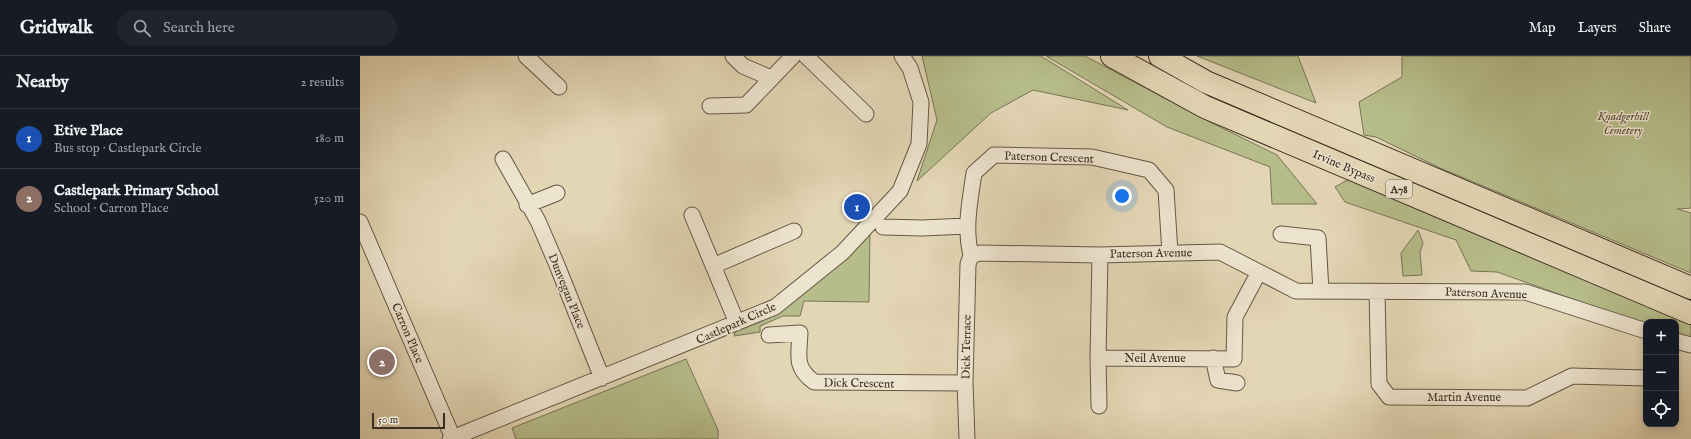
<!DOCTYPE html>
<html lang="en">
<head>
<meta charset="utf-8">
<style>
  :root { --surface:#171b24; --page:#20242c; --text:#f1f3f6; --muted:#9ea1a6; --line:#363941; --accent:#8c9099 }
  body { margin:0; font-family:"IM FELL English",serif; background:var(--page); color:var(--text) }
  .controls { position:absolute; right:12px; bottom:12px; display:grid; overflow:hidden; border-radius:8px; box-shadow:0 2px 10px #0003 }
  .controls button { width:36px; height:36px; display:grid; place-items:center; padding:0; border:0; border-bottom:1px solid var(--line); background:var(--surface); color:var(--text); font:20px sans-serif }
  .scale { position:absolute; left:12px; bottom:10px; width:73px; box-sizing:border-box; padding-left:4px; border:2px solid #3b2d20; border-top:0; font-size:11px; line-height:14px; white-space:nowrap; color:#3b2d20; -webkit-text-stroke:3px #ede4cf; paint-order:stroke }
  .you { position:absolute; left:762px; top:140px; width:14px; height:14px; margin:-10px; border:3px solid #fff; border-radius:50%; background:#1a73e8; box-shadow:0 0 0 6px #1a73e833 }
  .badge { display:grid; place-items:center; width:26px; height:26px; border-radius:50%; background:var(--accent); color:#fff; font-size:13px; font-weight:700 }
  .pin { position:absolute; translate:-50% -50%; border:2px solid #fff; box-shadow:0 1px 4px #0006 }
  .list { margin:0; padding:0; list-style:none }
  h2 { display:flex; justify-content:space-between; align-items:center; height:52px; margin:0; padding:0 16px; font-size:17px }
  h2 small { font-size:13px; font-weight:400; color:var(--muted) }
  .list li { display:grid; grid-template-columns:26px 1fr auto; gap:12px; align-items:center; box-sizing:border-box; height:60px; padding:0 16px; border-top:1px solid var(--line) }
  .list b { display:block; font-size:15px; white-space:nowrap }
  .list p { margin:0; font-size:13px; white-space:nowrap; color:var(--muted) }
  .list em { font-size:13px; font-style:normal; color:var(--muted) }
  .icon { flex:none; width:22px; height:22px; fill:none; stroke:currentColor; stroke-width:2; stroke-linecap:round; stroke-linejoin:round }
  .map { position:relative; flex:none; width:1331px; height:383px; overflow:hidden }
  header { display:flex; align-items:center; gap:24px; box-sizing:border-box; height:56px; padding:0 20px; background:var(--surface); border-bottom:1px solid var(--line) }
  header strong { font-size:19px }
  nav { display:flex; gap:22px; margin-inline-start:auto; font-size:14px }
  .search { width:280px; height:36px; background:var(--page); display:flex; align-items:center; gap:10px; box-sizing:border-box; padding:0 14px; border-radius:22px; color:var(--muted); font-size:15px }
  main { display:flex }
  aside { flex:1; background:var(--surface) }
  .map>svg:first-child { display:block }
  .green { fill:#b6bd8b; stroke:#787556 }
  .lines { fill:none; stroke-linecap:round; stroke-linejoin:round }
  .minor-casing { stroke:#655745; stroke-width:17 }
  .highway-casing { stroke:#3b2d20; stroke-width:24 }
  .minor { stroke:#ede4cf; stroke-width:15 }
  .highway { stroke:#e3d6b5; stroke-width:22 }
  .labels { text-anchor:middle; stroke-width:3; stroke-linejoin:round; paint-order:stroke }
  .shield { fill:#ede4cf; stroke:#706454; stroke-width:1 }
  .shield-label { font-size:11px; font-weight:bold; fill:#3b2d20 }
  .park-label { font-size:12px; font-style:italic; fill:#544a35; stroke:#ede4cf }
  .street-label { font-size:12px; fill:#3b2d20; stroke:#ede4cf }
</style>
</head>
<body>
<header>
<strong>Gridwalk</strong>
<div class="search"><svg class="icon" aria-label="search" viewBox="0 0 24 24"><circle cx="10" cy="10" r="6"/><path d="M15 15l6 6"/></svg>Search here</div>
<nav><a>Map</a><a>Layers</a><a>Share</a></nav>
</header>
<main>
<aside>
<h2>Nearby<small>2 results</small></h2>
<ul class="list">
<li><span class="badge" style="background:#1a4fb4">1</span><div><b>Etive Place</b><p>Bus stop · Castlepark Circle</p></div><em>180 m</em></li>
<li><span class="badge" style="background:#8d6e63">2</span><div><b>Castlepark Primary School</b><p>School · Carron Place</p></div><em>520 m</em></li>
</ul>
</aside>
<div class="map">
<svg width="1331" height="383" viewBox="0 0 1331 383">
  <rect width="100%" height="100%" fill="#e3d6b5"/>
  <filter id="stains"><feTurbulence type="fractalNoise" baseFrequency=".005" numOctaves="4"/><feColorMatrix values="0 0 0 0 .2 0 0 0 0 .09 0 0 0 0 .02 0 0 0 .5 -.17"/></filter>
  <radialGradient id="worn" r=".72"><stop offset=".6" stop-color="#630" stop-opacity="0"/><stop offset="1" stop-color="#630" stop-opacity=".3"/></radialGradient>
  <path class="green" d="M562,0H681L768,54L673,34L631,57L557,125L577,64Z
    M686,0H725L850,66L917,99L957,148H912L910,111L807,71Z
    M837,0H938L956,47Z
    M1042,0H1331V152L1317,153L1331,157V217L1080,112L1016,81L1004,79L999,46L1042,21Z
    M991,122L1331,265V284L1316,279V266H1286V269L1137,216L1111,215L1096,184L985,146L975,131Z
    M1058,174L1063,187L1060,196L1062,219L1043,220L1041,197Z
    M510,176L509,246L444,245L440,260H423L400,270V276L374,280L377,271Z
    M326,303L358,374V383H156L152,372Z"/>
  <g class="lines">
    <g class="minor-casing">
      <path id="minor" d="M166,0L199,31
        M373,0L383,10L411,22
        M446,0L506,58
        M350,50L386,49L433,0
        M143,103L178,165L197,209L242,322
        M167,149L197,137
        M332,159L377,267
        M0,166L93,382
        M523,171L562,172L607,170
        M921,178L958,182L961,235
        M611,200L620,197L740,199L860,196L936,235L1165,236L1286,275
        M611,200C604,171 610,146 614,117L634,99L732,101L789,114L806,134L810,197
        M353,210L434,175
        M1017,236L1019,328L1029,341L1167,342L1212,320L1286,322
        M409,279L440,277C439,300 434,311 454,326L605,327
        M1316,285L1331,289
        M738,302L874,303L875,261L899,216
        M853,302L858,324L877,327
        M739,350L738,302L740,199
        M90,383L415,251L482,197L540,135L559,88L561,46L550,12L542,0
        M607,383L605,327L608,208L611,200"/>
    </g>
    <g class="highway-casing">
      <path id="highway" d="M752,0L845,51L1331,257
        M800,0L846,26L1331,232"/>
    </g>
    <use href="#minor" class="minor"/>
    <use href="#highway" class="highway"/>
  </g>
  <g class="labels">
    <rect class="shield" x="1026" y="124" width="26" height="18" rx="3"/>
    <g class="shield-label">
      <text x="1039" y="137">A78</text>
    </g>
    <g class="park-label">
      <text x="1263" y="64">Knadgerhill<tspan x="1263" dy="14">Cemetery</tspan></text>
    </g>
    <g class="street-label">
      <text transform="translate(689 101) rotate(2)" y="4">Paterson Crescent</text>
      <text transform="translate(984 110) rotate(23)" y="4">Irvine Bypass</text>
      <text transform="translate(791 197) rotate(-1)" y="4">Paterson Avenue</text>
      <text transform="translate(207 235) rotate(68)" y="4">Dunvegan Place</text>
      <text transform="translate(1126 237) rotate(2)" y="4">Paterson Avenue</text>
      <text transform="translate(376 267) rotate(-24)" y="4">Castlepark Circle</text>
      <text transform="translate(48 277) rotate(67)" y="4">Carron Place</text>
      <text transform="translate(606 291) rotate(-89)" y="4">Dick Terrace</text>
      <text x="795" y="306">Neil Avenue</text>
      <text transform="translate(499 327) rotate(1)" y="4">Dick Crescent</text>
      <text x="1104" y="345">Martin Avenue</text>
    </g>
  </g>
  <rect width="100%" height="100%" filter="url(#stains)"/>
  <rect width="100%" height="100%" fill="url(#worn)"/>
</svg>
<div class="controls">
<button>+</button>
<button>−</button>
<button><svg class="icon" aria-label="locate" viewBox="0 0 24 24"><circle cx="12" cy="12" r="6"/><path d="M12 2v4M12 18v4M2 12h4M18 12h4"/></svg></button>
</div>
<div class="scale">50 m</div>
<div class="you"></div>
<div class="pin badge" style="left:497px;top:151px;background:#1a4fb4">1</div>
<div class="pin badge" style="left:22px;top:306px;background:#8d6e63">2</div>
</div>
</main>
</body>
</html>
